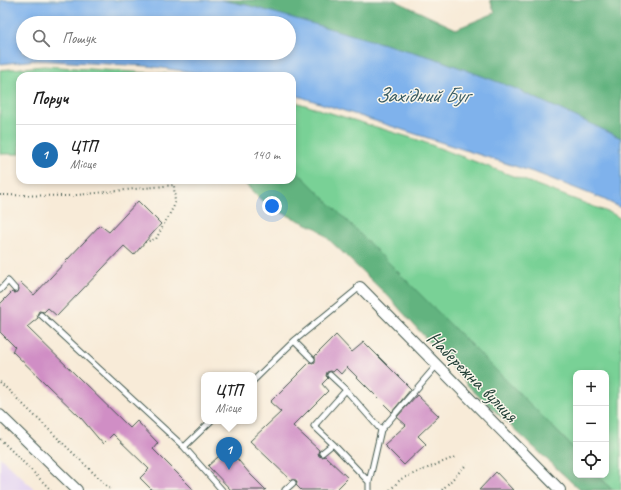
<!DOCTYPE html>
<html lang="uk">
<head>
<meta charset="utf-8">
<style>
  :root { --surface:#fff; --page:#f2f2f2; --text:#222; --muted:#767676; --line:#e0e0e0; --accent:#1f6fb2 }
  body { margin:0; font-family:Caveat,sans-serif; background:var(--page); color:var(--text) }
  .controls { position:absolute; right:12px; bottom:12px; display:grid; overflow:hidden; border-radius:8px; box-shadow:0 2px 6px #0003 }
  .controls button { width:36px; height:36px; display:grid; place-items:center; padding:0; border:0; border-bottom:1px solid var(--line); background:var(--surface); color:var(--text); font:20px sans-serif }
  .you { position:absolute; left:272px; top:206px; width:14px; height:14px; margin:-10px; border:3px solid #fff; border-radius:50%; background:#1a73e8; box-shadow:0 0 0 6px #1a73e833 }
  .badge { display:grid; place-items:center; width:26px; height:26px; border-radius:50%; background:var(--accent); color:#fff; font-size:13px; font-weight:700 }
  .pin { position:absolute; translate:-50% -33px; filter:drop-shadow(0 1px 2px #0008) }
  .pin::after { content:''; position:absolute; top:21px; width:14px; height:12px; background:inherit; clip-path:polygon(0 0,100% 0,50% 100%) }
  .popup { position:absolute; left:201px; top:372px; width:56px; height:52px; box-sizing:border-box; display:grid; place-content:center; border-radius:8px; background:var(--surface); filter:drop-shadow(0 1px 3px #0005); font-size:13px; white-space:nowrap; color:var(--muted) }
  .popup b { font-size:15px; color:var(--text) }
  .popup::after { content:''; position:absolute; left:50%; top:100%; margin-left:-8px; border:8px solid transparent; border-top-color:var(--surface) }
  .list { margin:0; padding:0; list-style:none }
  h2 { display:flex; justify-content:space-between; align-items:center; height:52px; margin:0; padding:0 16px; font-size:17px }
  h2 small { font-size:13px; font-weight:400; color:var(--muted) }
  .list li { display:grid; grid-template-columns:26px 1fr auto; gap:12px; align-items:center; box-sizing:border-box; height:60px; padding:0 16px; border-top:1px solid var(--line) }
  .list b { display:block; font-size:15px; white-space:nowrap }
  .list p { margin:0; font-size:13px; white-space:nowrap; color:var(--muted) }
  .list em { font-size:13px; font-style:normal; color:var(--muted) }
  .icon { flex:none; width:22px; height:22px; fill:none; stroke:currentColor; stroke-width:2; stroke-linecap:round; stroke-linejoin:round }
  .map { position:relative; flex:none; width:621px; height:490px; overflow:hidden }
  .search { position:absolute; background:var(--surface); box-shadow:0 2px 6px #0003; left:16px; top:16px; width:280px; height:44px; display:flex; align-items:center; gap:10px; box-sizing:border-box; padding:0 14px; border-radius:22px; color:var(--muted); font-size:15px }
  .panel { position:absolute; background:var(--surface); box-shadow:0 2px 6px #0003; left:16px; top:72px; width:280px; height:112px; border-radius:12px }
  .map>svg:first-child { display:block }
  .built { fill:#e3d3f2 }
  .green { fill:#79d196; stroke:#4c8765 }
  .forest { fill:#62b37f; stroke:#40785a }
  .water { fill:#7fb2ec; stroke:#4f7890; fill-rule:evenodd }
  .building { fill:#d08ec5 }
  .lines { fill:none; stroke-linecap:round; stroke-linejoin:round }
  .lane-casing { stroke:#40574d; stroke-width:7 }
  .street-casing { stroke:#40574d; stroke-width:12 }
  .path { stroke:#40574d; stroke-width:2; stroke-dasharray:1 3; stroke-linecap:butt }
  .lane { stroke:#fff; stroke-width:5 }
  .street { stroke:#fff; stroke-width:10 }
  .labels { text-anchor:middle; stroke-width:3; stroke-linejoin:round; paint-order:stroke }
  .street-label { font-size:20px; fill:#1f3d34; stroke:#fbf7ec }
  .water-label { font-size:21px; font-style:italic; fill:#375a62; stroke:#fbf7ec }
</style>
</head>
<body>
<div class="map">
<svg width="621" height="490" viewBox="0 0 621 490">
  <rect width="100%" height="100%" fill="#fbf7ec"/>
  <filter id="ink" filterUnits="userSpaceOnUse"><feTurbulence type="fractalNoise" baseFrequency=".025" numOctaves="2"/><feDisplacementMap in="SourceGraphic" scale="8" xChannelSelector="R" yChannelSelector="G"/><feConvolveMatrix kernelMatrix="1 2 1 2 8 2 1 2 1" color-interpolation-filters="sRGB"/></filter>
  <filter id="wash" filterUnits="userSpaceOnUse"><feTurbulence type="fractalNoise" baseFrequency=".012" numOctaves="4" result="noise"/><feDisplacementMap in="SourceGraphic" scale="16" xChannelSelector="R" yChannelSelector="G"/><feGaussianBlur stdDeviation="0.9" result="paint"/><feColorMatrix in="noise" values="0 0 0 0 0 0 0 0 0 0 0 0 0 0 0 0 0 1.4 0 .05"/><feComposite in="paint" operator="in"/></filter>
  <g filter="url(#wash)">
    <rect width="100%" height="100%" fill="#f8ebd8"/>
    <path class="built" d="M0,457L35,490H0Z"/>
    <path class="green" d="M44,66L178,75L180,76H20V154H0V70Z
      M292,101L418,140L613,214L621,219V490H612L598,475H606V373H576V451L548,422L292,166Z"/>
    <path class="forest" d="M221,0H394L456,29L495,13L490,0H621V142L247,5Z
      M292,166L548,422L576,451V475H598L612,490H580L472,390L389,297L318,229L267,206L241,180H292Z"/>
    <path class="water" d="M0,0H221L247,5L434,58L514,88L621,138V208L603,199L539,174L292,94V76H220L148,66L36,60L0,64ZM23,23H289V53H23Z"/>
    <g id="blocks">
      <path class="building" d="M138,201L161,224L145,242L134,255L124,246L57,316L48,308L44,312L39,311L37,315L38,318L27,327L130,428L137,421L158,443L153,449L194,490H152L140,478L149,469L113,434L103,444L81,418L12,351L15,347L0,332V304L12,292L15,293L18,292L19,289L18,286L21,283L34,295L100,225L109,232Z
        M336,335L352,352L364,342L411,389L392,412L347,367L341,374L336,369L333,372L331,371L327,372L326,376L328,378L322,384L328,391L293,426L319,450L318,453L319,456L322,457L325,456L348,478L336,490H301L296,485L297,483L296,480H291L250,441L281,412L270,402L310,362L313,363L315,362V356Z
        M417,395L439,416L418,436L426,444L404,465L384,445L406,425L397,417Z
        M228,448L250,474L266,490H231L208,466Z
        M496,472L513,490H479Z"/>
    </g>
  </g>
  <g filter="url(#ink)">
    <use href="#blocks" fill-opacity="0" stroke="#40574d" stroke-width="1"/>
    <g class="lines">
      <g class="lane-casing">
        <path id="lane" d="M0,290L8,281L15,289
          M41,315L184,447L222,490
          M294,341L312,359
          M330,375L346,390L314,426L333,444L369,482V490
          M254,380L294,341L360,287
          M346,390L381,430L369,482
          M381,430L437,365
          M184,447L211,421
          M322,453L333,444
          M285,490L293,483"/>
      </g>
      <g class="street-casing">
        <path id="street" d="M360,287L560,490
          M0,415L77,490"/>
      </g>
      <path class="path" d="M0,195L67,196L174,185L175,204L156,239L145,242
        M0,382L111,490
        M0,439L51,490
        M390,490L401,479L455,457
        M442,490L467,464"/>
      <use href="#lane" class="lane"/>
      <use href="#street" class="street"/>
    </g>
  </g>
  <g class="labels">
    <g class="street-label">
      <text transform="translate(473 376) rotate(45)" y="7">Набережна вулиця</text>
    </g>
    <g class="water-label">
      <text x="422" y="102">Західний Буг</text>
    </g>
  </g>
</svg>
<div class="controls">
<button>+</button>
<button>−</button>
<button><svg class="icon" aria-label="locate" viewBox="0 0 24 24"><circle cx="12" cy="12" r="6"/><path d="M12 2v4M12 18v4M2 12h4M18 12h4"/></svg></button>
</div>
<div class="you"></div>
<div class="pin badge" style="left:229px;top:470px">1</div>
<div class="popup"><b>ЦТП</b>Місце</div>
<div class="search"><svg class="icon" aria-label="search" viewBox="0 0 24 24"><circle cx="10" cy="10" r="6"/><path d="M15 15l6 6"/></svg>Пошук</div>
<section class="panel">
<h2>Поруч<small></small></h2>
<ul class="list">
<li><span class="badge">1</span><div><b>ЦТП</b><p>Місце</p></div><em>140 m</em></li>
</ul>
</section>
</div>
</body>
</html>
